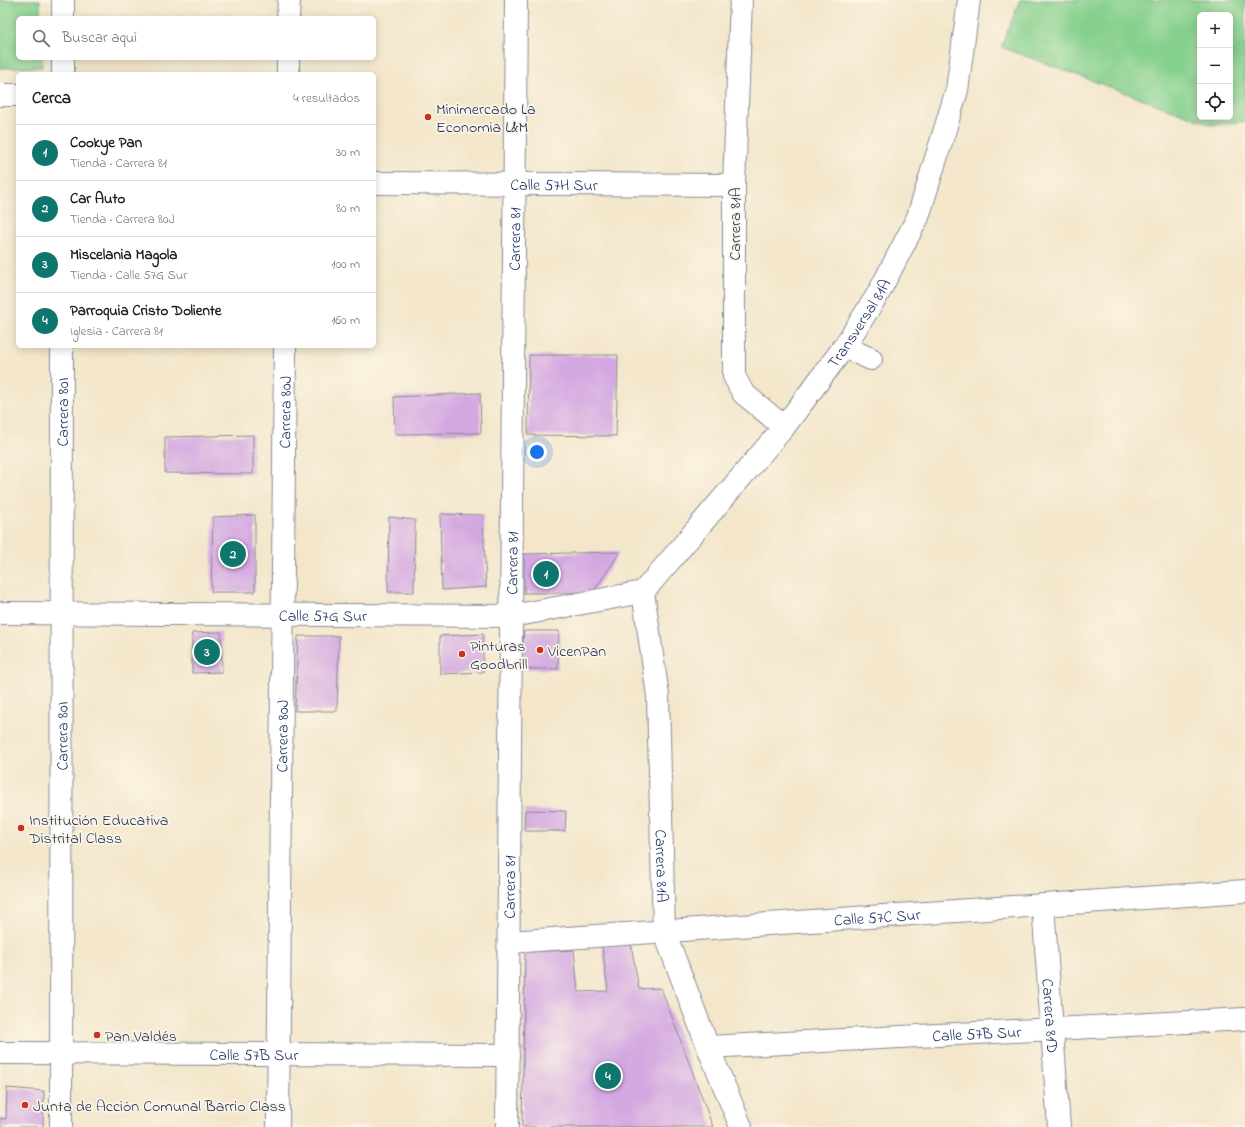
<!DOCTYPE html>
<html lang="es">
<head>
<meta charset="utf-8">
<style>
  :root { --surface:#fff; --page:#f6f6f6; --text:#202124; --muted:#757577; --line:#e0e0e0; --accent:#0f766e }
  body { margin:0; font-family:"Indie Flower",sans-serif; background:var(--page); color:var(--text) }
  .controls { position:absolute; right:12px; top:12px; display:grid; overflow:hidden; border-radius:6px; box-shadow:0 2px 10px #0003 }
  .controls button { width:36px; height:36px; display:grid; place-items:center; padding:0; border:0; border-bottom:1px solid var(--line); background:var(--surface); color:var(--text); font:20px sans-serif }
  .you { position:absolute; left:537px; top:452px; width:14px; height:14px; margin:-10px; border:3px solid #fff; border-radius:50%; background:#1a73e8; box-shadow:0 0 0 6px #1a73e833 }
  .badge { display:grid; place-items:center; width:26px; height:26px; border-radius:50%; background:var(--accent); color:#fff; font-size:13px; font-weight:700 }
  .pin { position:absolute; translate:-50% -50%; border:2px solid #fff; box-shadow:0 1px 4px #0006 }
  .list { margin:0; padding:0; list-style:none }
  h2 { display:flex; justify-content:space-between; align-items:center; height:52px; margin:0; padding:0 16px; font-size:17px }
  h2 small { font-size:13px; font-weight:400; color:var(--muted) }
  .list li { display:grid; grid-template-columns:26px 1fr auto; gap:12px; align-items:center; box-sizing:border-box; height:56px; padding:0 16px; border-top:1px solid var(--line) }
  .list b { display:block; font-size:15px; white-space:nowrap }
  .list p { margin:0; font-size:13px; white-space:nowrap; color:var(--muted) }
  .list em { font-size:13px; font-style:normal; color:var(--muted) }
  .icon { flex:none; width:22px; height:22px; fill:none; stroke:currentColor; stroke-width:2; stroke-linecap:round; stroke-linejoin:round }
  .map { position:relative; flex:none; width:1245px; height:1127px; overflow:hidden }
  .search { position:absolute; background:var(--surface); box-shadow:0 2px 10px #0003; left:16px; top:16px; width:360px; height:44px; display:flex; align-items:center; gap:10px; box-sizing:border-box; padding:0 14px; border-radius:6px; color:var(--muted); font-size:15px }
  .panel { position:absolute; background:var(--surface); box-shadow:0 2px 10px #0003; left:16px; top:72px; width:360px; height:276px; border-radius:6px }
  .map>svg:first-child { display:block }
  .green { fill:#85d08d; stroke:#508076; fill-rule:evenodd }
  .building { fill:#d3a7e1 }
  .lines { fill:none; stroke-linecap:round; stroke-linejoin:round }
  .minor-casing { stroke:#878a94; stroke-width:24 }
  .minor { stroke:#fff; stroke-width:22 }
  .poi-dot { fill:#c8321e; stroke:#fcf5e5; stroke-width:1.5 }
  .labels { text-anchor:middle; stroke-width:3.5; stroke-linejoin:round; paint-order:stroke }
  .poi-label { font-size:16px; fill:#1b2f5e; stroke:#fcf5e5; text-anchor:start }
  .street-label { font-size:16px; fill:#1b2f5e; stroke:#fcf5e5 }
</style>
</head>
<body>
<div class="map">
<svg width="1245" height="1127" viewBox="0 0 1245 1127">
  <rect width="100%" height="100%" fill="#fcf5e5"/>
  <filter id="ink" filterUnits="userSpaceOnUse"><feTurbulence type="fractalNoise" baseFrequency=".025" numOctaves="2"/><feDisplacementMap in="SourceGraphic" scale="8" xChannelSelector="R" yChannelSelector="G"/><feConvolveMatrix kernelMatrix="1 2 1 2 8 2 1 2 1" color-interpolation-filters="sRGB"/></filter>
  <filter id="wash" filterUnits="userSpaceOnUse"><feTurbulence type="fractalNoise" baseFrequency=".012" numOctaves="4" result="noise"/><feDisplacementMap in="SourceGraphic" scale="16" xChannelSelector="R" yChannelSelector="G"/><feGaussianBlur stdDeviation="0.9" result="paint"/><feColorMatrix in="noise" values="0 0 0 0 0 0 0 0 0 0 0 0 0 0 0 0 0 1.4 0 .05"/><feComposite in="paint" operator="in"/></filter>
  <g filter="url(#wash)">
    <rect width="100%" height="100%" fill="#f3e6cb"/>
    <path class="green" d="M0,0H40V18H18V58H42V67L0,68Z
      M1020,0H1245V121L1213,125L1001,47ZM1200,15H1230V117H1200Z"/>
    <g id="blocks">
      <path class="building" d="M529,355H618L616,436L528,435Z
        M480,393L481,433L395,434L394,397Z
        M253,435V474L165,473V437Z
        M440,514L483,515L486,587L442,590Z
        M255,515V592H211L213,517Z
        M389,517L415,520L414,592H388Z
        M620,552L594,591L568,593H524V554Z
        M524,631H559L558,669H521Z
        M221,632L222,672L192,673V633Z
        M483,634V672L440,674V636Z
        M298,636H339L337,711H295Z
        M525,810L566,811L565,831H524Z
        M631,944L639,989L661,988L713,1127H522L525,952L574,950L578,992L608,991L602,946Z
        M7,1088L44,1091L43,1127H0V1118L6,1119Z"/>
    </g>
  </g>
  <g filter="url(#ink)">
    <use href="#blocks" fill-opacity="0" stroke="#878a94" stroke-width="1"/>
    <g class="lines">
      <g class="minor-casing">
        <g id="minor">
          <path d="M741,0L734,185V376L743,393L784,427"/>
          <path d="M63,18V0"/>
          <path d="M288,18L289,0"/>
          <path d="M63,74V58"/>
          <path d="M288,74V58"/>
          <path d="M0,95H18"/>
          <path id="s1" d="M374,183L734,185"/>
          <path d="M844,347L871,359"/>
          <path id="s2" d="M643,592L784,427L844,347L878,294L918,217L957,90L969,0"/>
          <path id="s3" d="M643,592L658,696L664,931L708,1047L741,1127"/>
          <path id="s4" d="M0,613L512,616L643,592"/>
          <path id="s5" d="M1043,905L1059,1127"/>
          <path id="s6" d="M509,942L1245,891"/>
          <path id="s7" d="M708,1047L1245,1019"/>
          <path id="s8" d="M0,1053L508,1055"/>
          <path id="s9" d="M61,1127L62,346"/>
          <path id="s10" d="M278,1127L285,346"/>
          <path id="s11" d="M507,1127L516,0"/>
        </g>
      </g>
      <use href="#minor" class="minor"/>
    </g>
  </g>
  <g class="poi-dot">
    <circle cx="428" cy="117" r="4"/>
    <circle cx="540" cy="650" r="4"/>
    <circle cx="462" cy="654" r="4"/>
    <circle cx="21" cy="828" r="4"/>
    <circle cx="97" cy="1035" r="4"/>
    <circle cx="25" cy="1105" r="4"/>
  </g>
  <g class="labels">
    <g class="poi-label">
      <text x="436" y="114">Minimercado La<tspan x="436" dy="18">Economia L&amp;M</tspan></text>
      <text x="470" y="651">Pinturas<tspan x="470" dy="18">Goodbrill</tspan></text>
      <text x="548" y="656">VicenPan</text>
      <text x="29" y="825">Institución Educativa<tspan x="29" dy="18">Distrital Class</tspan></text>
      <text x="105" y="1041">Pan Valdés</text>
      <text x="33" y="1111">Junta de Acción Comunal Barrio Class</text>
    </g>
    <g class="street-label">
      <text dy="6" stroke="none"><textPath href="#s1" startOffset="180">Calle 57H Sur</textPath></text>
      <text transform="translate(734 224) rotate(-90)" y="6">Carrera 81A</text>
      <text dy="6" stroke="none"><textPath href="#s11" startOffset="888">Carrera 81</textPath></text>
      <text dy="6" stroke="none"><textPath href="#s2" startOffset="345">Transversal 81A</textPath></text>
      <text dy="6" stroke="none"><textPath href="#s9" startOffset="715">Carrera 80I</textPath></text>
      <text dy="6" stroke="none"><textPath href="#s10" startOffset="715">Carrera 80J</textPath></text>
      <text dy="6" stroke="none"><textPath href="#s11" startOffset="564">Carrera 81</textPath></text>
      <text dy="6" stroke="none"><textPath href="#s4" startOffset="323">Calle 57G Sur</textPath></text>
      <text dy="6" stroke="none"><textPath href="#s9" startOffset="391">Carrera 80I</textPath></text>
      <text dy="6" stroke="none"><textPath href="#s10" startOffset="391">Carrera 80J</textPath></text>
      <text dy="6" stroke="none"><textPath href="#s3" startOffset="275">Carrera 81A</textPath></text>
      <text dy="6" stroke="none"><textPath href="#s11" startOffset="240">Carrera 81</textPath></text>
      <text dy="6" stroke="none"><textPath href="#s6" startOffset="369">Calle 57C Sur</textPath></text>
      <text dy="6" stroke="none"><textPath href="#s5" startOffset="111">Carrera 81D</textPath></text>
      <text dy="6" stroke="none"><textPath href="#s7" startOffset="269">Calle 57B Sur</textPath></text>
      <text dy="6" stroke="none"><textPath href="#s8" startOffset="254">Calle 57B Sur</textPath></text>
    </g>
  </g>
</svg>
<div class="controls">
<button>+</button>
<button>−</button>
<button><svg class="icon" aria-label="locate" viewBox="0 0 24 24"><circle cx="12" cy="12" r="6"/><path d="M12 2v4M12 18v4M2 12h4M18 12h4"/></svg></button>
</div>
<div class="you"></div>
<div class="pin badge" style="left:546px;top:574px">1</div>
<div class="pin badge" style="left:233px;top:554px">2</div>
<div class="pin badge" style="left:207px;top:652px">3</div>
<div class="pin badge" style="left:608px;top:1076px">4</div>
<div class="search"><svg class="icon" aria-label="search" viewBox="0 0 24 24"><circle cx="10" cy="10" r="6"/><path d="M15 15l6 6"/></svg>Buscar aquí</div>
<section class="panel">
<h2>Cerca<small>4 resultados</small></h2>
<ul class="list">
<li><span class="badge">1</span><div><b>Cookye Pan</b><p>Tienda · Carrera 81</p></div><em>30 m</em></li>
<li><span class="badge">2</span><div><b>Car Auto</b><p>Tienda · Carrera 80J</p></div><em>80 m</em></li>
<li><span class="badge">3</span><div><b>Miscelania Magola</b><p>Tienda · Calle 57G Sur</p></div><em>100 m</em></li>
<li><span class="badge">4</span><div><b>Parroquia Cristo Doliente</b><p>Iglesia · Carrera 81</p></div><em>160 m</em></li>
</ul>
</section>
</div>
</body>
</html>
